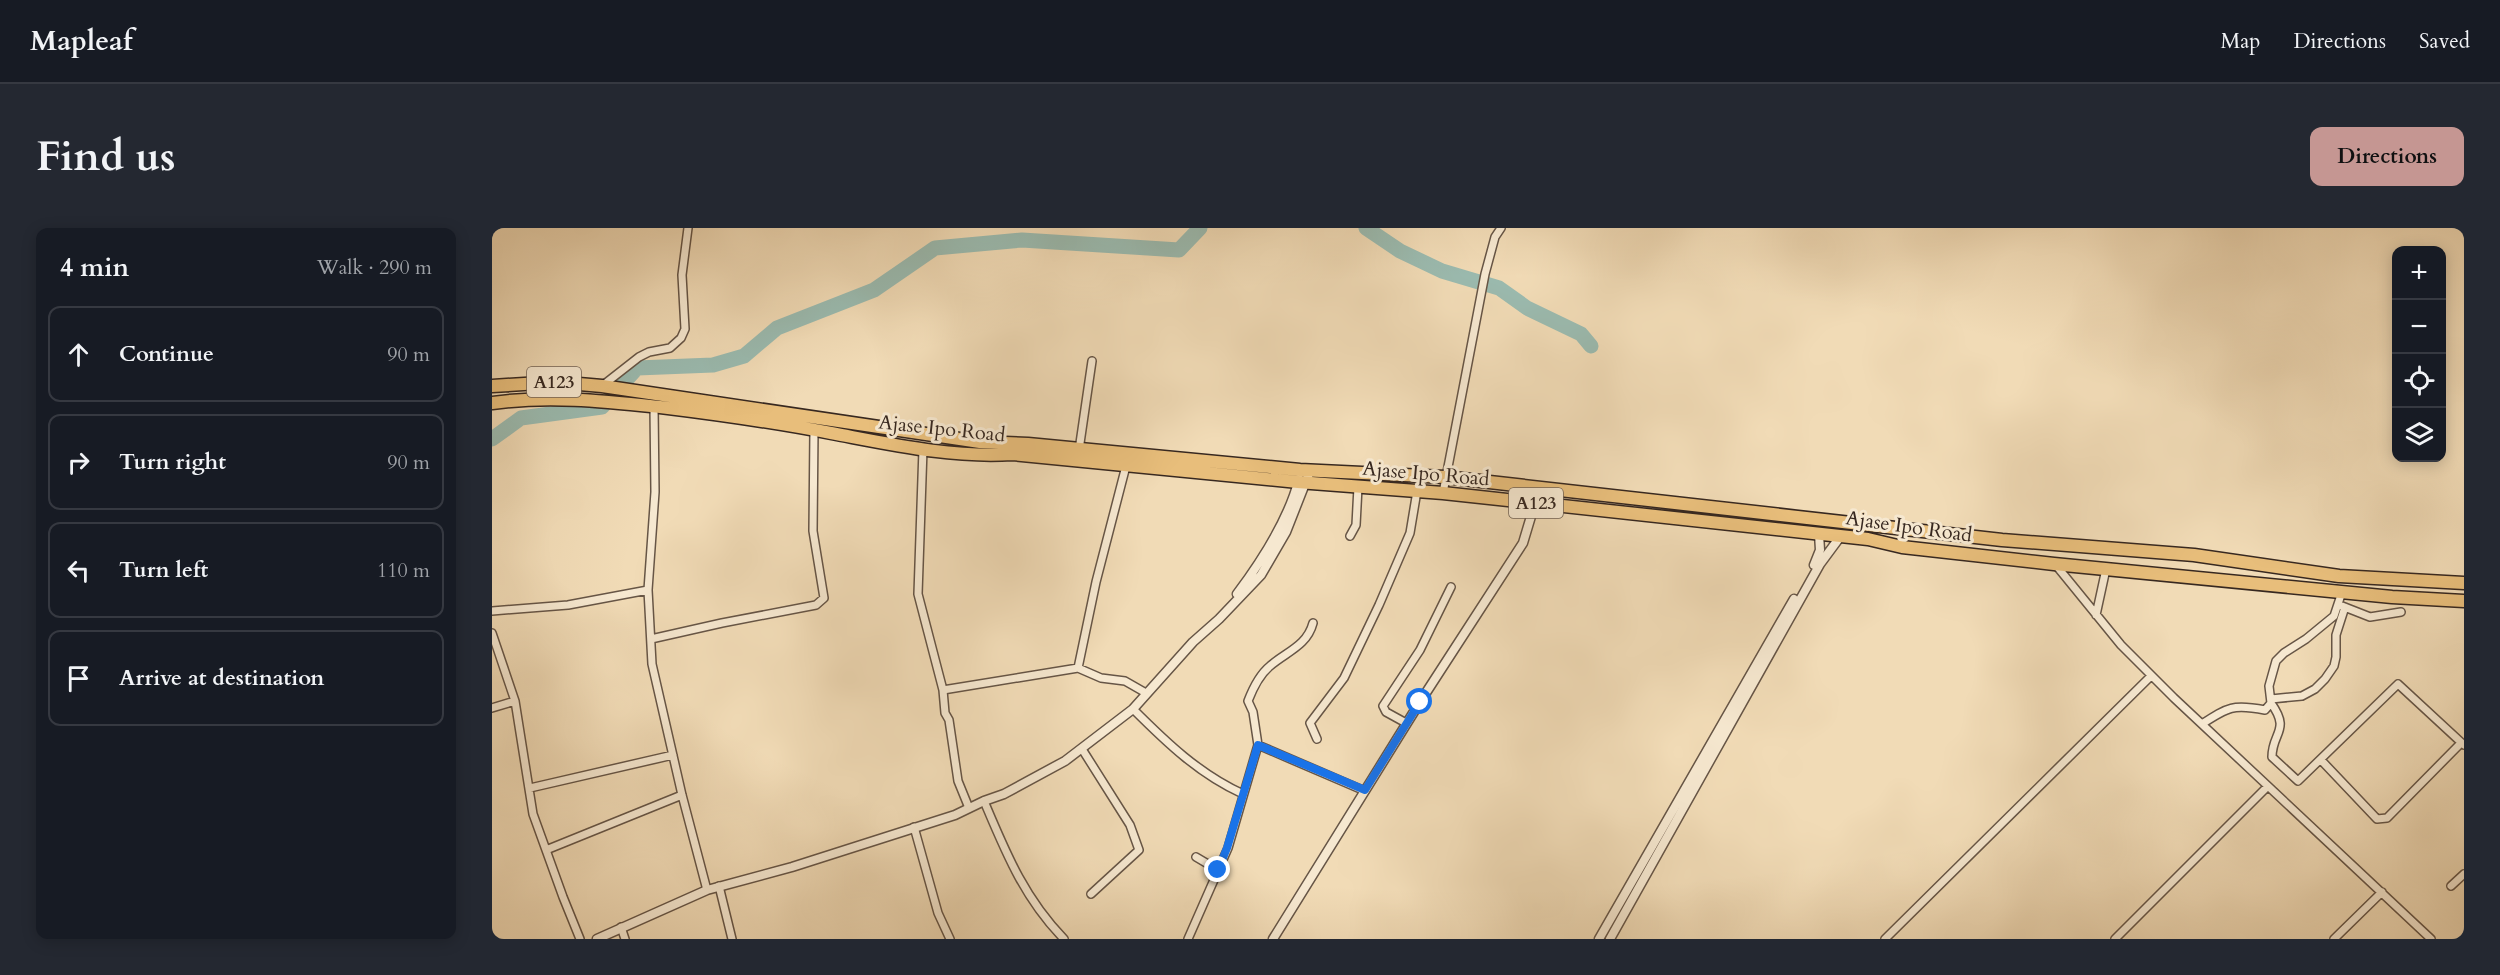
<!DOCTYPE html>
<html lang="en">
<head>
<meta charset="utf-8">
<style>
  :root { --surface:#171b24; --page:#242831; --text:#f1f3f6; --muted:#9ea1a6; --line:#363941; --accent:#c59692 }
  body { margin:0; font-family:Cardo,serif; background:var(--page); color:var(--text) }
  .controls { position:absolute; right:18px; top:18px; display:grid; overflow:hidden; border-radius:12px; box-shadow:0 3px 15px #0003 }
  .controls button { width:54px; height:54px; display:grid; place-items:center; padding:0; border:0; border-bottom:2px solid var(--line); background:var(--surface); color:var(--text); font:30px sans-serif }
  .stop { position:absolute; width:18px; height:18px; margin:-14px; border:4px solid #1a73e8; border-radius:50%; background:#fff }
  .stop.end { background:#1a73e8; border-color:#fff; box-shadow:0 2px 6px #0008 }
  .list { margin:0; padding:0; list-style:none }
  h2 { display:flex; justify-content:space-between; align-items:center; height:78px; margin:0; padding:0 24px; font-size:26px }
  h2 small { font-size:20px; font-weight:400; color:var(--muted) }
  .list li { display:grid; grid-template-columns:39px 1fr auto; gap:18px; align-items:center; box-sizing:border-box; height:96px; margin:0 12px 12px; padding:0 12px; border:2px solid var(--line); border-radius:12px }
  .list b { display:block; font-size:22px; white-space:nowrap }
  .list em { font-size:20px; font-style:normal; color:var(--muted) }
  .icon { flex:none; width:33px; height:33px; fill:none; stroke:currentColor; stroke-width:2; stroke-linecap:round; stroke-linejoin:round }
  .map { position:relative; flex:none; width:1972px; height:711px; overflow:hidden; border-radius:12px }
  header { display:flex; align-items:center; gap:36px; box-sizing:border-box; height:84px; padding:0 30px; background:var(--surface); border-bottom:2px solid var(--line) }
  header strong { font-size:28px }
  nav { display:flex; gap:33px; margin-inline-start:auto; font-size:21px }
  .intro { display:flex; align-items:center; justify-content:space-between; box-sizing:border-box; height:144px; padding:0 36px }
  h1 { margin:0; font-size:42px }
  .button { padding:15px 27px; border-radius:12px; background:var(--accent); color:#111; font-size:21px; font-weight:700 }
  main { display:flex; gap:36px; padding:0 36px }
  aside { flex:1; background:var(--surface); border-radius:12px; box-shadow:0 3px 15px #0003 }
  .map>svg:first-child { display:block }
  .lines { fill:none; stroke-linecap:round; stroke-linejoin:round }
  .river { stroke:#9bbbb0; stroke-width:15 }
  .minor-casing { stroke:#665546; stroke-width:10 }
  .tertiary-casing { stroke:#665546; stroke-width:11 }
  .trunk-casing { stroke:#372820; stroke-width:15 }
  .minor { stroke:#f6e8d0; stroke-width:7 }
  .tertiary { stroke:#f6e8d0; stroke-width:8 }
  .trunk { stroke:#e8be7b; stroke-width:12 }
  .route { stroke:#1a73e8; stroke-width:8 }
  .labels { text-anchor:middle; stroke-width:6; stroke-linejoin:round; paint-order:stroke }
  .shield { fill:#f6e8d0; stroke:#706255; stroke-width:1.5 }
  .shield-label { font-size:18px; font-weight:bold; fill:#372820 }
  .street-label { font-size:20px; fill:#372820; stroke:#f6e8d0 }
</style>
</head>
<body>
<header>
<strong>Mapleaf</strong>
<nav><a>Map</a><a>Directions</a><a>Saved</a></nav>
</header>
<div class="intro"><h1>Find us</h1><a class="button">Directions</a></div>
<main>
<aside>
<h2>4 min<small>Walk · 290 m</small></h2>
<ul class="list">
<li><svg class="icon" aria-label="ahead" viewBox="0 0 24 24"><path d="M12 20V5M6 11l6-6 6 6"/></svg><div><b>Continue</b></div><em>90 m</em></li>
<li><svg class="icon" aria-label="right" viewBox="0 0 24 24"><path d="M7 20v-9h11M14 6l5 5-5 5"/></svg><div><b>Turn right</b></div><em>90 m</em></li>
<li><svg class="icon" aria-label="left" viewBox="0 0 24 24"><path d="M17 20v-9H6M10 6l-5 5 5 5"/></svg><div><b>Turn left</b></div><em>110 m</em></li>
<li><svg class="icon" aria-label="arrive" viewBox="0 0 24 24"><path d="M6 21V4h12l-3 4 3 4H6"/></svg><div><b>Arrive at destination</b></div></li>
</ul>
</aside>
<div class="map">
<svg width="1972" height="711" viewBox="0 0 1972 711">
  <rect width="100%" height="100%" fill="#f1dbb6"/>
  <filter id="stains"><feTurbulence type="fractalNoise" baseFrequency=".00333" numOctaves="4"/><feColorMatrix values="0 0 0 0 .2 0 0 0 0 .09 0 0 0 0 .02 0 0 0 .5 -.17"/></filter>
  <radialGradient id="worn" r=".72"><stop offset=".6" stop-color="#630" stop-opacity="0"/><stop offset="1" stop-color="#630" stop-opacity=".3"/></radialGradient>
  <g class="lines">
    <path class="river" d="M874,0L908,23L950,43L1007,60L1035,80L1089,106L1099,118
      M0,211L29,190L110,179L145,140L221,137L252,128L285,100L382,62L443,20L530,12L687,22L708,0"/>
    <g class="minor-casing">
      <path id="minor" d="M110,158L147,129L157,124L178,120L189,110L193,101L190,47L196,0
        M162,179L163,264L156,362L160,436L190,567L215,662
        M431,221L426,366L451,462L453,485L457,492L466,553L477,580
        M587,222L600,133
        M951,265L993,46L1003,9L1009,0
        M858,308L864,297L866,259
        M1563,336L1629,417L1682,470L1939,711
        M1850,378L1878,389L1909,384
        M0,383L76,377L156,362
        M1604,387L1614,341
        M0,405L23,473L41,586L71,669L88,711
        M159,411L230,395L324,377L332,370L321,303L322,202
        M586,440L604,354L634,238
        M451,462L586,440L609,450L633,453L654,465
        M1779,471L1810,468L1823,461L1833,451L1842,438L1844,429V407L1853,379
        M1779,475C1799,503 1780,504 1780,529L1806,553L1906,456L1972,517
        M0,480L23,473
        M641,481C674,514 707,546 751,566
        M914,495L894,484L891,478L928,422L959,359
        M1710,496C1736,479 1741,476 1773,482L1779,475L1777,458L1784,433L1792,425L1814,411L1842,388L1850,364
        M825,511L818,495L852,450L887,377L918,305L925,263
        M766,517L873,563
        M590,521L638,597L647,622L599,666
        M1829,532L1885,591L1895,590L1969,515
        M38,560L181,527
        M492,573C514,625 532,670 572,711
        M422,599L446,685L458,711
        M54,622L190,567
        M704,629L726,642
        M227,658L240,711
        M1959,658L1972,646
        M129,699L133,711
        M696,711L736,620L766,517L761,484L756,473C761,460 767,447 778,438C794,424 815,418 821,395
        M1393,711L1659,448
        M1623,711L1775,559
        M1842,711L1890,664"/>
    </g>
    <g class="tertiary-casing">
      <path id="tertiary" d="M1322,337L1328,322L1327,306
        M745,366C769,334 797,290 807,251
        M105,711L215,662L300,639L463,587L492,573L512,566L573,533L641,481L701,414L727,391L769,347L794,304L818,243
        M781,711L928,474L1031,315L1043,275
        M1107,711L1302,371
        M1118,711L1328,336L1348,309"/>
    </g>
    <g class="trunk-casing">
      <path id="trunk" d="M0,158L64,154L110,158L488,214L536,216L808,242L953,249L1510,312L1702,327L1847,348L1972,355
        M0,175C57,167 111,173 168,179C225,186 283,194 339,205C398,216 460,230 520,226L806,254L951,265L1376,311L1410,319L1562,336L1900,369L1972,373"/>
    </g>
    <use href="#minor" class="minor"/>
    <use href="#tertiary" class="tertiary"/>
    <use href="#trunk" class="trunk"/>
  </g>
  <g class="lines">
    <path class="route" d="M726,642L735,620L766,517L873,562L928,474"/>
  </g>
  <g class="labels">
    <g class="shield">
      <rect x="35" y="139" width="54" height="30" rx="4.5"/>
      <rect x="1017" y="260" width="54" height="30" rx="4.5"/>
    </g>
    <g class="shield-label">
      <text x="62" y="160">A123</text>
      <text x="1044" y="281">A123</text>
    </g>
    <g class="street-label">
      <text transform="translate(450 200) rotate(6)" y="7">Ajase Ipo Road</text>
      <text transform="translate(934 245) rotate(5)" y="7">Ajase Ipo Road</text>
      <text transform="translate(1417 298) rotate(8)" y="7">Ajase Ipo Road</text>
    </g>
  </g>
  <rect width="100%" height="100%" filter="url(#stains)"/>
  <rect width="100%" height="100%" fill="url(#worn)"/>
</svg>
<div class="controls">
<button>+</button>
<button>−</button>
<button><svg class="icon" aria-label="locate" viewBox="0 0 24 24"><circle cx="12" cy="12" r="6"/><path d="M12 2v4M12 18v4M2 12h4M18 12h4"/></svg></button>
<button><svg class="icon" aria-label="layers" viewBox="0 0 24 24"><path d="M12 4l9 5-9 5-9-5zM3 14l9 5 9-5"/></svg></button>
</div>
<div class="stop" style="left:928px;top:474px"></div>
<div class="stop end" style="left:726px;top:642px"></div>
</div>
</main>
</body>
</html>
